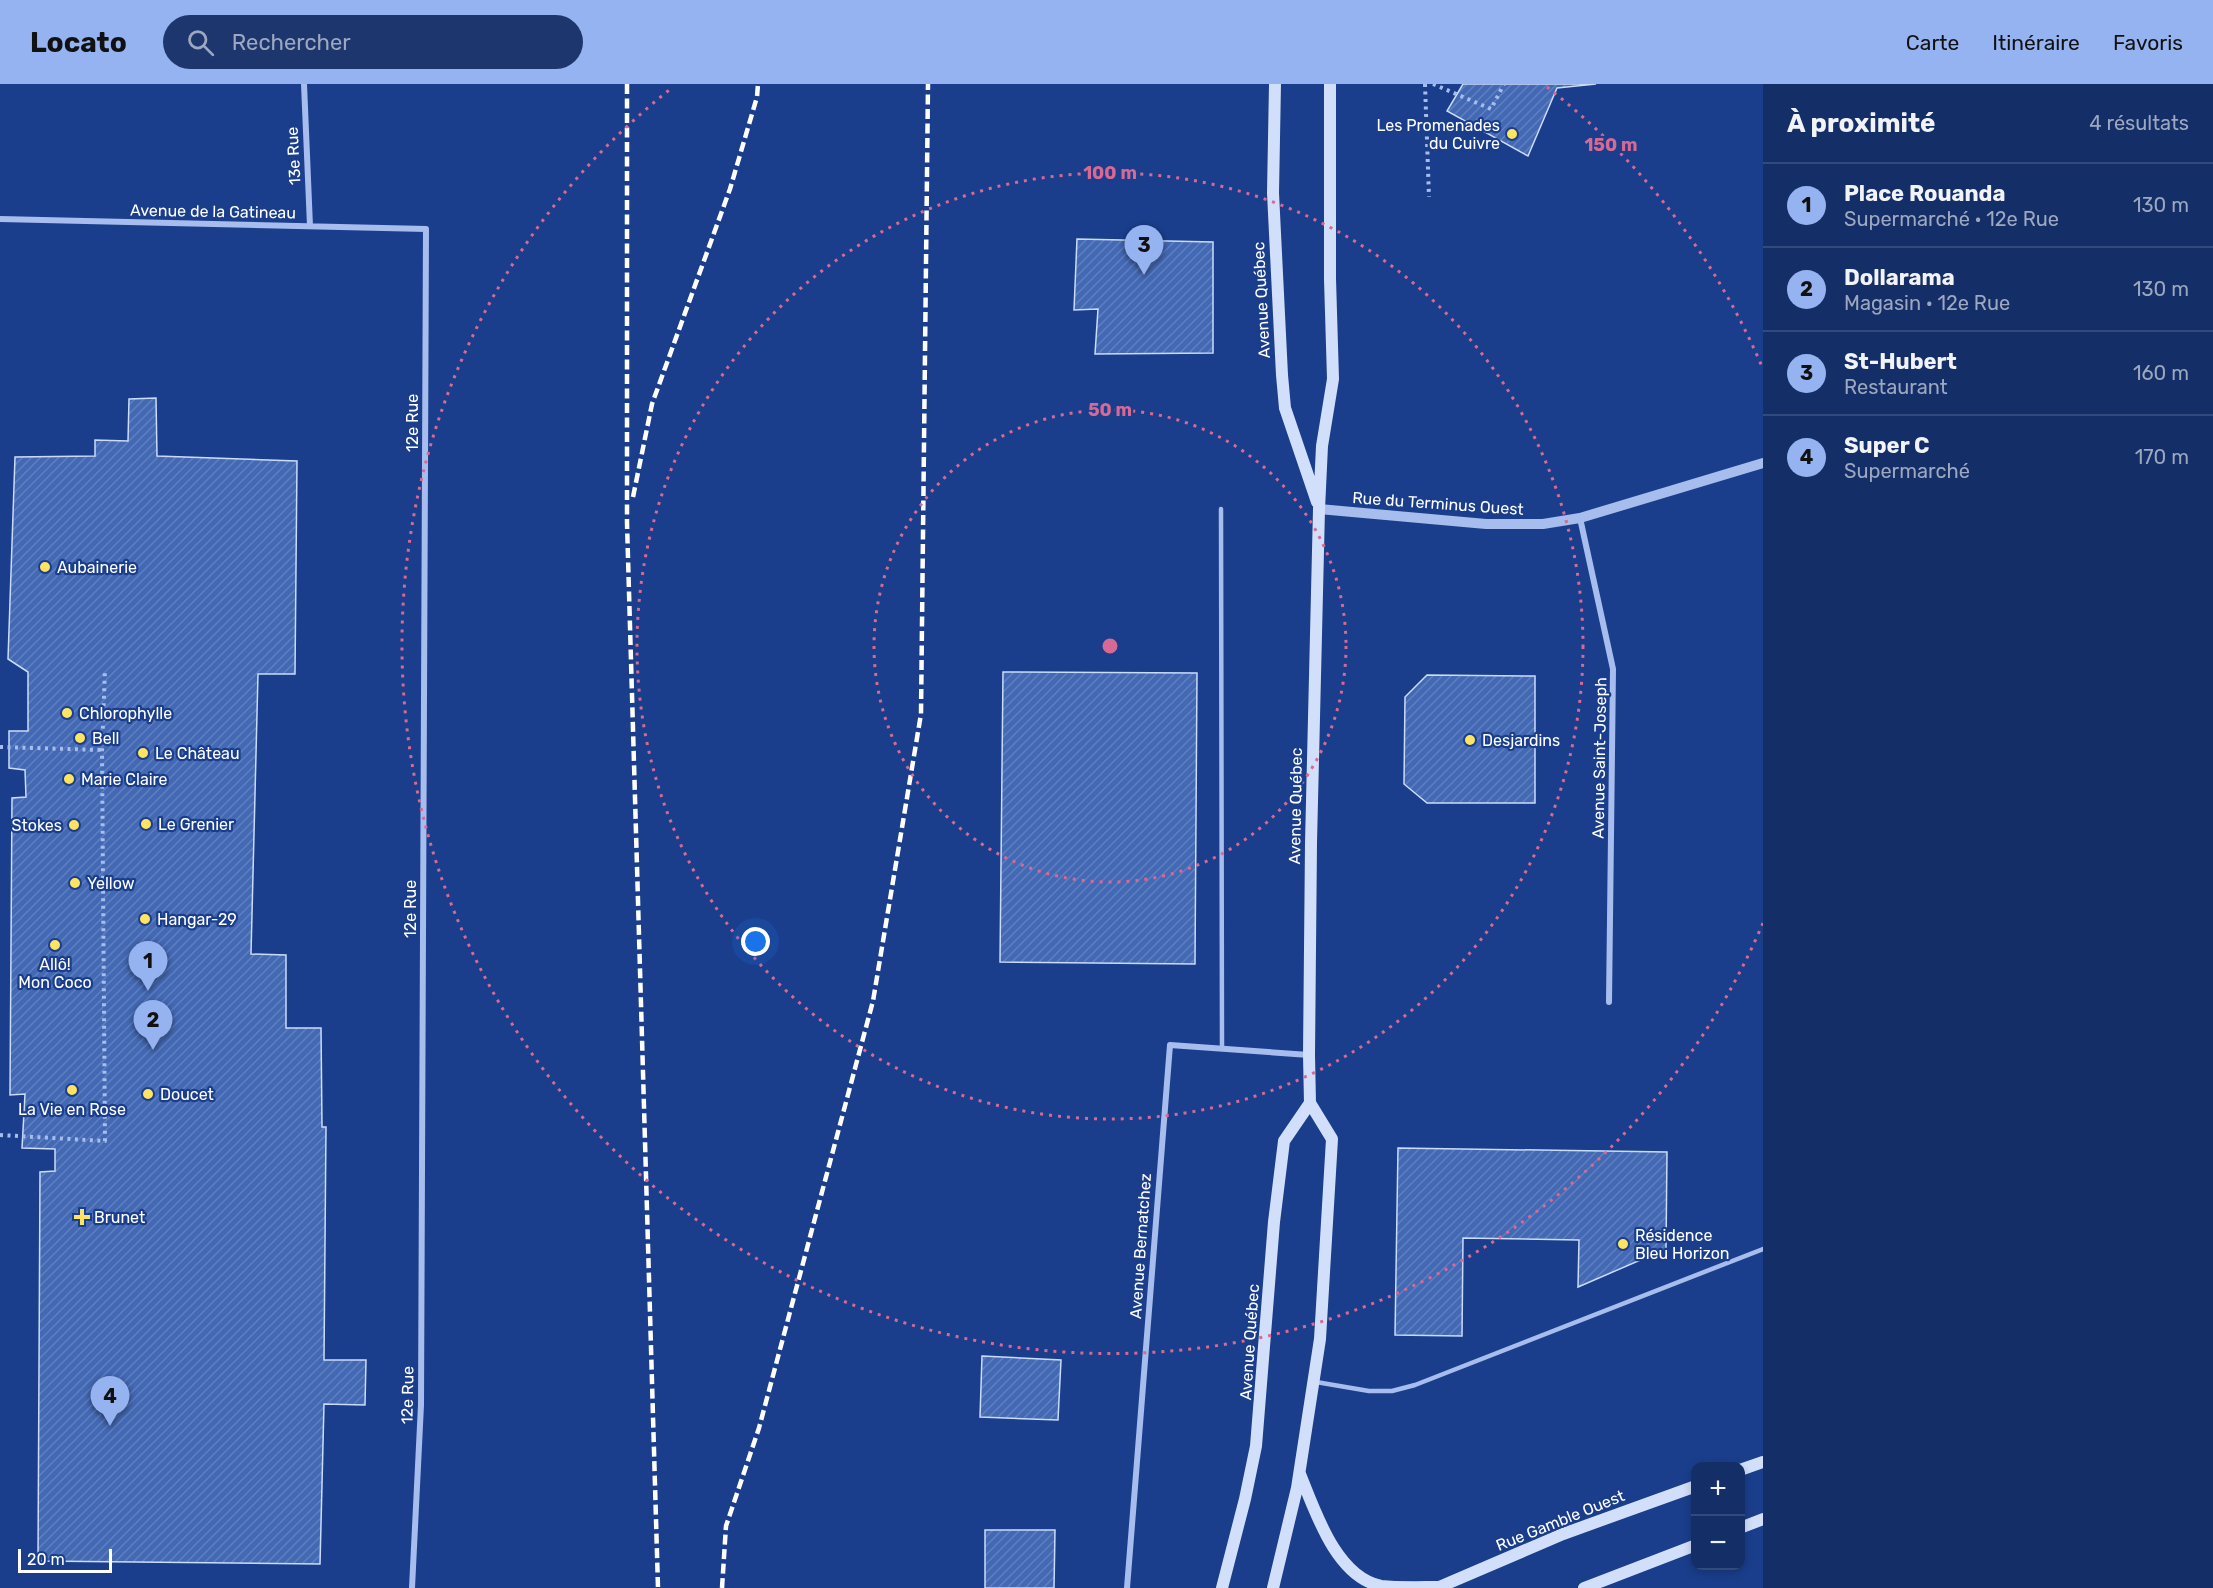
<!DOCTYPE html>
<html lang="fr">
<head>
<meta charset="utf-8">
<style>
  :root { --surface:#142e68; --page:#1d366e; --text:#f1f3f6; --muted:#9da8c0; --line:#334a7c; --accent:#95b2f1 }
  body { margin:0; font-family:Rubik,sans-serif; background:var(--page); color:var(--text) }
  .controls { position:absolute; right:18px; bottom:18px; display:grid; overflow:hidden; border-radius:12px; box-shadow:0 3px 9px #0003 }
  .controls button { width:54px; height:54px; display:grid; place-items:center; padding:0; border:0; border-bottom:2px solid var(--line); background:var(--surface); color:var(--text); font:30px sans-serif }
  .scale { position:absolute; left:18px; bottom:15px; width:94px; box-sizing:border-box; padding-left:6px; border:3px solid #fff; border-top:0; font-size:16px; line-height:21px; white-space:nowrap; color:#fff; -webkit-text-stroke:4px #1a3e8b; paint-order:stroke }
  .you { position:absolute; left:756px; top:858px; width:21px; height:21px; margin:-15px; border:4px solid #fff; border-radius:50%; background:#1a73e8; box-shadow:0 0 0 9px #1a73e833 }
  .badge { display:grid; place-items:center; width:39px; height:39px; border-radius:50%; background:var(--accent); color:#111; font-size:20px; font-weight:700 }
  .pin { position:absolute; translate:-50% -50px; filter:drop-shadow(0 2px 3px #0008) }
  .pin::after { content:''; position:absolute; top:32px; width:21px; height:18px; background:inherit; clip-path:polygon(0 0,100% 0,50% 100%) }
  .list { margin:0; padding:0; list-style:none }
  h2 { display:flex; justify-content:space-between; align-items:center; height:78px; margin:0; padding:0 24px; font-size:26px }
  h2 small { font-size:20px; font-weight:400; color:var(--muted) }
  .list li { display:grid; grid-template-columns:39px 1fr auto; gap:18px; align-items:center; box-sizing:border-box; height:84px; padding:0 24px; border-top:2px solid var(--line) }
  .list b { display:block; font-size:22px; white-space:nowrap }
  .list p { margin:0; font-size:20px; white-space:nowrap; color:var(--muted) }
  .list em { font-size:20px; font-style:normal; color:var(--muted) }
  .icon { flex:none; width:33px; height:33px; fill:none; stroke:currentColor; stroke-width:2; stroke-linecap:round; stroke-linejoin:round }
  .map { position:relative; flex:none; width:1763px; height:1504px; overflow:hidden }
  header { display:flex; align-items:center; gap:36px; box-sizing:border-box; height:84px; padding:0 30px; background:var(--accent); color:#111 }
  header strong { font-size:28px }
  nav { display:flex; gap:33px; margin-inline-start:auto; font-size:21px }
  .search { width:420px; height:54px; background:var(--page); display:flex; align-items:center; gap:15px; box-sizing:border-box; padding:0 21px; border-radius:33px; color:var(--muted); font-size:22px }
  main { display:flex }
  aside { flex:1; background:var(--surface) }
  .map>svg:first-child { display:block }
  .building { fill:url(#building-hatch); stroke:#cbdbfa; stroke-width:1.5 }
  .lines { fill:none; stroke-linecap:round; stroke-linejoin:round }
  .path { stroke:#a6bded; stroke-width:4; stroke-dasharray:3 4.5; stroke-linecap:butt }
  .service { stroke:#a6bded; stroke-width:4.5 }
  .minor { stroke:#a6bded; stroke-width:6 }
  .tertiary { stroke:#a6bded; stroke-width:10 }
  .secondary { stroke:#d2dffa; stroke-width:12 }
  .rail { stroke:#fff; stroke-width:4.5; stroke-dasharray:10 4.5; stroke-linecap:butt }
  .ring { fill:none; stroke:#d76994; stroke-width:3; stroke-dasharray:3 6 }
  .poi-dot { fill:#ffe462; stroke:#1a3e8b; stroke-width:2 }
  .labels { text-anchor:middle; stroke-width:4.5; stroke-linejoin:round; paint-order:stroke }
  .poi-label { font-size:16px; fill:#fff; stroke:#1a3e8b; text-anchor:start }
  .street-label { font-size:16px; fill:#fff; stroke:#1a3e8b }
  .centre { fill:#d76994; stroke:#1a3e8b; stroke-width:3 }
  .ring-label { font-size:18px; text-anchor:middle; font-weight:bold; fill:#d76994; stroke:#1a3e8b; stroke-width:4.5; stroke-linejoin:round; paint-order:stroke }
</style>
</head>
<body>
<header>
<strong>Locato</strong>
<div class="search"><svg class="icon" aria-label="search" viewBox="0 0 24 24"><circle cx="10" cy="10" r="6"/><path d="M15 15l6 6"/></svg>Rechercher</div>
<nav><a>Carte</a><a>Itinéraire</a><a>Favoris</a></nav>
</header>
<main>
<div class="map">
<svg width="1763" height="1504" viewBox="0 0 1763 1504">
  <defs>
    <pattern id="building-hatch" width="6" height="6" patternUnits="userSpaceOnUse" patternTransform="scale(1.5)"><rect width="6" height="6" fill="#4368b4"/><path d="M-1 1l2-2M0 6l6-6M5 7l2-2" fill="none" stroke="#5f7fbf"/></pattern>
  </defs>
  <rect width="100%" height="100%" fill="#1a3e8b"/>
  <path class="building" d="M1463,0H1596L1557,4L1528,72L1447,27Z
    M1077,155L1213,158V269L1095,270L1098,225L1074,226Z
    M156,314L157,372L297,377L295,590H258L251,870L286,871V944H321L322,1043H326L324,1276H366L365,1321L324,1320L320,1480L38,1477L40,1088L55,1087V1065L22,1064L25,1010L10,1011L12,714L26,713L25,686L9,684V647H28V588L8,575L15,373L95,372V356L128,357L129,315Z
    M1003,588L1197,589L1195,880L1000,878Z
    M1427,591L1535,592V719H1427L1404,700L1405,613Z
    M1398,1064L1667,1068L1666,1165L1578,1203L1579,1156L1463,1154L1462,1252L1395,1251Z
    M982,1272L1061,1276L1058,1336L980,1333Z
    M985,1446H1055L1054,1504H985Z"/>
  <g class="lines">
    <path class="path" d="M1425,0L1429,113
      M1433,0L1491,25L1504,0
      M0,663L102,666
      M0,1051L105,1057L102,666L105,585"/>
    <path class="service" d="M1221,425L1222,965
      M1316,1298L1369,1307H1392L1415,1301L1763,1165"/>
    <path class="minor" d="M304,0L310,142
      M0,135L426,145L421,1321L412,1504
      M1580,434L1613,585L1609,918
      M1127,1504L1170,961L1309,971"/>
    <path class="tertiary" d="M1319,425L1486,440H1543L1580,434L1763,379"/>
    <path class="secondary" d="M1275,0L1273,109L1282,291L1285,324L1317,418
      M1740,1386L1763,1378
      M1300,1390C1315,1427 1336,1493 1381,1502C1400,1504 1421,1503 1441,1503
      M1740,1444L1763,1435
      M1222,1504L1245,1415L1256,1362L1274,1138L1284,1057L1310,1019
      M1273,1504L1297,1404L1320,1255L1332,1055L1310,1019L1309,971L1311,759L1319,425L1322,362L1333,295L1330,195V0
      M1437,1504L1563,1450L1696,1402
      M1584,1504L1696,1461"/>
    <path class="rail" d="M627,0V439L658,1504
      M633,413L652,320L730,105L757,13L758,0
      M722,1504L726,1442L759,1344L873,917L921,630L928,0"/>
  </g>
  <g class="ring">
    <circle cx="1110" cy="562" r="236"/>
    <circle cx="1110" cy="562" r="473"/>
    <path d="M1763 839A709 709 0 1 1 673 3M1547 3A709 709 0 0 1 1763 285"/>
  </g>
  <g class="poi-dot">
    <circle cx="1512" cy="50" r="6"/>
    <circle cx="45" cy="483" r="6"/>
    <circle cx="67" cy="629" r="6"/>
    <circle cx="80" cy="654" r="6"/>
    <circle cx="1470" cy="656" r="6"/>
    <circle cx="143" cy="669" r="6"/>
    <circle cx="69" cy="695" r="6"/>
    <circle cx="146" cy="740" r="6"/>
    <circle cx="74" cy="741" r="6"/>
    <circle cx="75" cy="799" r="6"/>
    <circle cx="145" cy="835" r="6"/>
    <circle cx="55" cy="861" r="6"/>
    <circle cx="72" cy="1006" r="6"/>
    <circle cx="148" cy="1010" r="6"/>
    <path d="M79 1124h6v6h6v6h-6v6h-6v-6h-6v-6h6z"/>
    <circle cx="1623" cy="1160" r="6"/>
  </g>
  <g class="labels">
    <g class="poi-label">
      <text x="1500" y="47" text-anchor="end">Les Promenades<tspan x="1500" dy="18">du Cuivre</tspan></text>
      <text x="57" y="489">Aubainerie</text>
      <text x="79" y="635">Chlorophylle</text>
      <text x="92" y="660">Bell</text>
      <text x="1482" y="662">Desjardins</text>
      <text x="155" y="675">Le Château</text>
      <text x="81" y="701">Marie Claire</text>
      <text x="158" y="746">Le Grenier</text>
      <text x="62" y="747" text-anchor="end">Stokes</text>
      <text x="87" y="805">Yellow</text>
      <text x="157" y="841">Hangar-29</text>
      <text x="55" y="886" text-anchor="middle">Allô!<tspan x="55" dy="18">Mon Coco</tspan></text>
      <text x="160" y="1016">Doucet</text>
      <text x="72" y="1031" text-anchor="middle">La Vie en Rose</text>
      <text x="94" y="1139">Brunet</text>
      <text x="1635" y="1157">Résidence<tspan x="1635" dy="18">Bleu Horizon</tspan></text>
    </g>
    <g class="street-label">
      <text transform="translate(293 72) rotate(-93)" y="6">13e Rue</text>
      <text transform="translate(213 127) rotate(1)" y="6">Avenue de la Gatineau</text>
      <text transform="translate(1261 216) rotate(-93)" y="6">Avenue Québec</text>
      <text transform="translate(412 339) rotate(-90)" y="6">12e Rue</text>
      <text transform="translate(1438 419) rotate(4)" y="6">Rue du Terminus Ouest</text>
      <text transform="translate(1599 674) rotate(-89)" y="6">Avenue Saint-Joseph</text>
      <text transform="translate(1295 722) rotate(-89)" y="6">Avenue Québec</text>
      <text transform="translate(410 825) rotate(-90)" y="6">12e Rue</text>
      <text transform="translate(1140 1162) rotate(-86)" y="6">Avenue Bernatchez</text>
      <text transform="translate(1249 1258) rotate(-86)" y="6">Avenue Québec</text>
      <text transform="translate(407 1311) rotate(-89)" y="6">12e Rue</text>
      <text transform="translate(1560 1436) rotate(-22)" y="6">Rue Gamble Ouest</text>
    </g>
  </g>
  <circle cx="1110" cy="562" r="9" class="centre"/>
  <g class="ring-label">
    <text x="1611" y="67">150 m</text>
    <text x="1110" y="95">100 m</text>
    <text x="1110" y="332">50 m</text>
  </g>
</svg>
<div class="controls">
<button>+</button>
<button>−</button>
</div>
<div class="scale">20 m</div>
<div class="you"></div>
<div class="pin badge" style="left:148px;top:907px">1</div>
<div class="pin badge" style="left:153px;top:966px">2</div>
<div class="pin badge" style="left:1144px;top:191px">3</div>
<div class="pin badge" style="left:110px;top:1342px">4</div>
</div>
<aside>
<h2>À proximité<small>4 résultats</small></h2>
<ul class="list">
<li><span class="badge">1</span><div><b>Place Rouanda</b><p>Supermarché · 12e Rue</p></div><em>130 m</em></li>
<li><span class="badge">2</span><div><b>Dollarama</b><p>Magasin · 12e Rue</p></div><em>130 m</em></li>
<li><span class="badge">3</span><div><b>St-Hubert</b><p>Restaurant</p></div><em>160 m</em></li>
<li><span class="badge">4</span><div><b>Super C</b><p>Supermarché</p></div><em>170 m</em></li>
</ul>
</aside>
</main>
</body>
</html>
